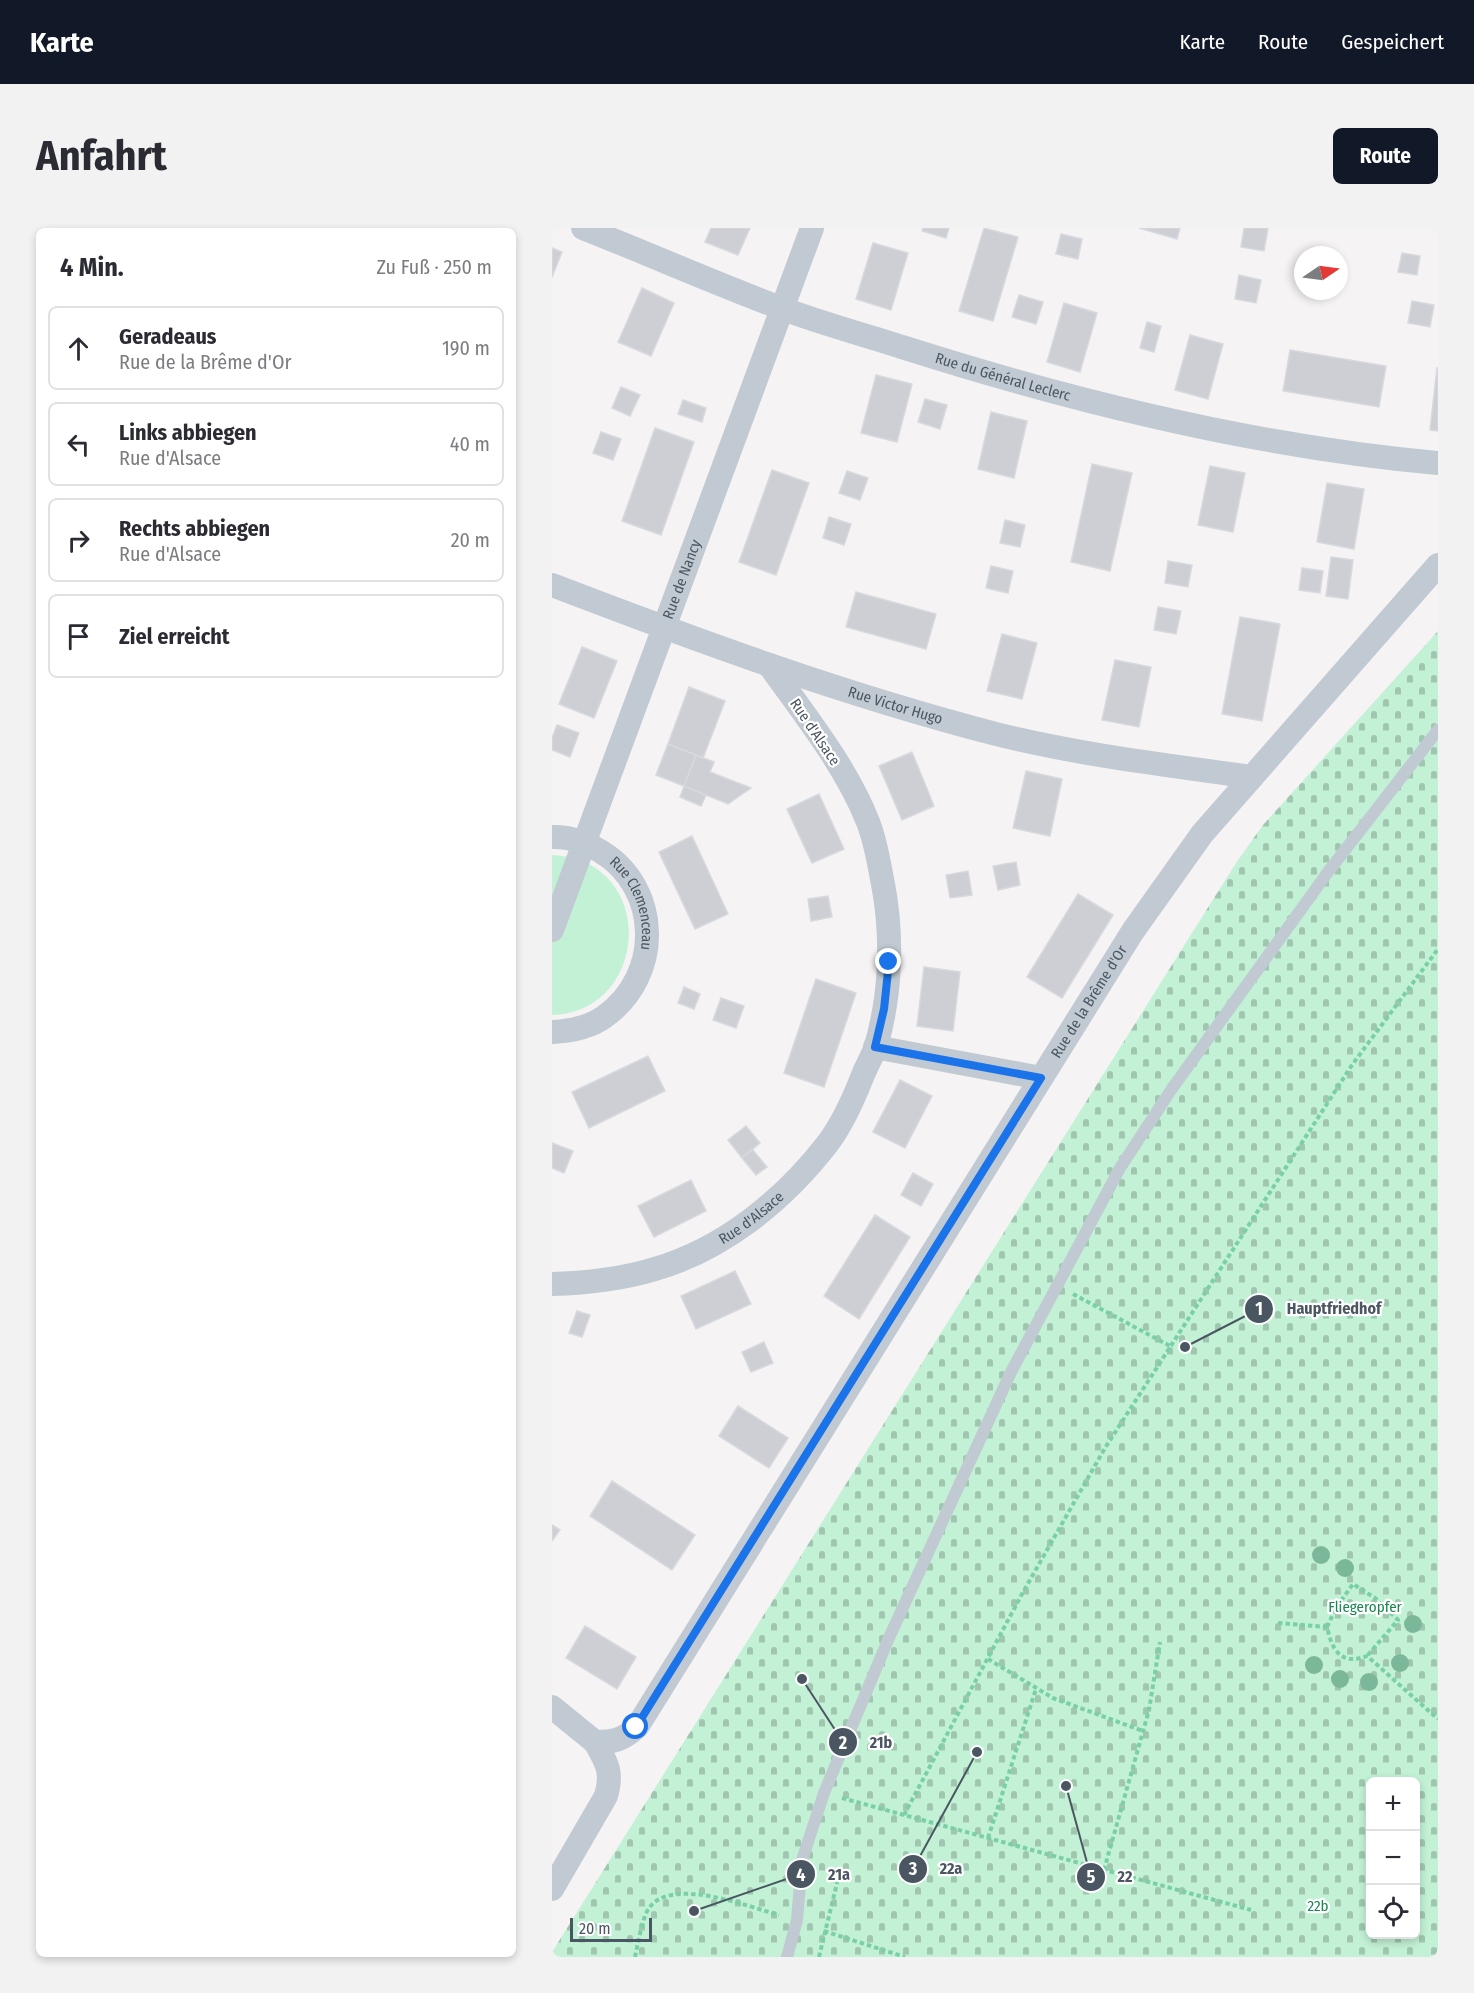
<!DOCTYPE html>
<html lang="de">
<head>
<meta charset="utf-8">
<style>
  :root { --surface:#fff; --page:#f2f2f3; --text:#2b2b33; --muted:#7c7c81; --line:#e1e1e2; --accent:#111827 }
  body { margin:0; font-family:"Fira Sans Condensed",sans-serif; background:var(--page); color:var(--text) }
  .controls { position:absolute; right:18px; bottom:18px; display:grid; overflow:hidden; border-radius:9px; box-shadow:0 3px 9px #0003 }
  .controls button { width:54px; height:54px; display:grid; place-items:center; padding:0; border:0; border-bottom:2px solid var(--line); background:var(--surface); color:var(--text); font:30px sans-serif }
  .compass { position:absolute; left:742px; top:18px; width:54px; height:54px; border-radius:50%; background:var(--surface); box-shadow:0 3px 9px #0003; rotate:77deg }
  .scale { position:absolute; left:18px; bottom:15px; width:82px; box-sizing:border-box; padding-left:6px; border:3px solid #4a5661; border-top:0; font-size:16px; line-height:21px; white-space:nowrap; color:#4a5661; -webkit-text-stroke:4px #fff; paint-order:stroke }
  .stop { position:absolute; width:18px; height:18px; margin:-14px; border:4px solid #1a73e8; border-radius:50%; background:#fff }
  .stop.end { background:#1a73e8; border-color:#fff; box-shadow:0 2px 6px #0008 }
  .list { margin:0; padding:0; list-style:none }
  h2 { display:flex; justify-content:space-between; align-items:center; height:78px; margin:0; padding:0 24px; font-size:26px }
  h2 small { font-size:20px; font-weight:400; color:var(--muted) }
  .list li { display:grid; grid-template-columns:39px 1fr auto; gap:18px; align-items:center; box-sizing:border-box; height:84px; margin:0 12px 12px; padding:0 12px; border:2px solid var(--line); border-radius:9px }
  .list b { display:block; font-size:22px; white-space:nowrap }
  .list p { margin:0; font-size:20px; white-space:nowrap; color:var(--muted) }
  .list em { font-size:20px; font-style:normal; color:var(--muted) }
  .icon { flex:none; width:33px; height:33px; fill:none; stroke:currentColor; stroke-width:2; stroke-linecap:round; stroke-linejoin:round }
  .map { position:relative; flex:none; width:886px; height:1729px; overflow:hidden; border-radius:9px }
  header { display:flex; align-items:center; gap:36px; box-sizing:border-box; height:84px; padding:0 30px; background:var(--accent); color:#fff }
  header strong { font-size:28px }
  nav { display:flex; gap:33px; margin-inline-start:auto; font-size:21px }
  .intro { display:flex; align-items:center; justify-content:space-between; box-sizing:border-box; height:144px; padding:0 36px }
  h1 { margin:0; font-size:42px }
  .button { padding:15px 27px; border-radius:9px; background:var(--accent); color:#fff; font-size:21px; font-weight:700 }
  main { display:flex; gap:36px; padding:0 36px }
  aside { flex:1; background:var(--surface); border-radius:9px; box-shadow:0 3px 9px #0003 }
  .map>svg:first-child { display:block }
  .cemetery { fill:url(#cemetery-stones); fill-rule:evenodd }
  .park { fill:#c3f1d5 }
  .building { fill:#cdcfd5; stroke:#d7d9de; stroke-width:1.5 }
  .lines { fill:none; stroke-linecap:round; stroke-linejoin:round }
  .path { stroke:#7ad0a6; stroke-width:4; stroke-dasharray:4.5 3; stroke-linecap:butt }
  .service { stroke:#c1cad2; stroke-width:12 }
  .minor { stroke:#c1cad2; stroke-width:24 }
  .tree { fill:#7bb799 }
  .route { stroke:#1a73e8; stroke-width:8 }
  .labels { text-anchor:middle; stroke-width:4.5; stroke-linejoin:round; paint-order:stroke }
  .street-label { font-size:15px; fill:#4a5661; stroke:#fff }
  .park-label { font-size:15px; fill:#17864f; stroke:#fff }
  .leader { fill:none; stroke:#4a5661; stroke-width:2 }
  .callout-dot { fill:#4a5661; stroke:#fff; stroke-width:2 }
  .mark-label { font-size:18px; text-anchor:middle; font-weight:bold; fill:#fff }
  .callout-label { font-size:16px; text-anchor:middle; font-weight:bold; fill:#4a5661; stroke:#fff; stroke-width:4.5; stroke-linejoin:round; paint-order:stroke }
</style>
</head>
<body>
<header>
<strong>Karte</strong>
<nav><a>Karte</a><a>Route</a><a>Gespeichert</a></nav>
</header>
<div class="intro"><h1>Anfahrt</h1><a class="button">Route</a></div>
<main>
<aside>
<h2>4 Min.<small>Zu Fuß · 250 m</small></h2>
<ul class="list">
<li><svg class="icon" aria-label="ahead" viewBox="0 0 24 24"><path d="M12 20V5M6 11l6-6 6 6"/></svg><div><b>Geradeaus</b><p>Rue de la Brême d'Or</p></div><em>190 m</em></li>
<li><svg class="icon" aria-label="left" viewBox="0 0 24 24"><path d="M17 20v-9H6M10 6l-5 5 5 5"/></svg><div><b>Links abbiegen</b><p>Rue d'Alsace</p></div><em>40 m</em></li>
<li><svg class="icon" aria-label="right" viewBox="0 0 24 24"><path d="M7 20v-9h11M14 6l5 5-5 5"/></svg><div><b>Rechts abbiegen</b><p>Rue d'Alsace</p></div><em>20 m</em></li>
<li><svg class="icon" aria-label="arrive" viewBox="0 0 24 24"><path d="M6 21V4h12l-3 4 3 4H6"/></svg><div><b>Ziel erreicht</b></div></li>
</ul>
</aside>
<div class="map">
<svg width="886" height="1729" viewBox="0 0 886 1729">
  <defs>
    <pattern id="cemetery-stones" width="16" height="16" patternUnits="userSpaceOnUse" patternTransform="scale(1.5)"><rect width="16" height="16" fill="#c3f1d5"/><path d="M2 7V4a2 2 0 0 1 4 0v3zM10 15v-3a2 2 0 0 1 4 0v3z" fill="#a0c6b0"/></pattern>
  </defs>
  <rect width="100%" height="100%" fill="#f5f3f3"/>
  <path class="cemetery" d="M886,403V1729H0V1724L684,635L711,597ZM818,1554H864V1706H818Z"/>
  <path class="park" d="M0,627C7,628 16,628 23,630C106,657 89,785 0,787Z"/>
  <path class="building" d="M159,0H198L186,27L153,14Z
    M371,0H397L394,10L370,3Z
    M432,0L466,9L441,93L407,83Z
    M587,0H628L625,11Z
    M692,0H716L712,23L689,19Z
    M509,6L530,11L526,31L504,26Z
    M321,15L356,25L339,82L304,71Z
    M0,20L10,24L0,49Z
    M850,25L868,28L865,47L846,44Z
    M687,47L709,52L704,75L683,71Z
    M90,60L122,75L99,128L66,114Z
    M467,67L491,74L484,96L460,89Z
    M860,73L882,77L878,99L856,95Z
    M512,75L545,85L528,144L495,134Z
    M595,94L609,98L602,124L588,120Z
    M638,107L671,116L656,171L623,162Z
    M738,122L834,138L827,179L731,163Z
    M885,140H886V203L878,202Z
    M324,147L360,156L345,214L309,205Z
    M69,159L88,167L78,188L60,180Z
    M373,171L395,177L388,201L366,194Z
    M131,172L154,180L150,194L126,186Z
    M439,184L475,193L462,250L426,241Z
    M103,200L142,214L109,307L70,293Z
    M49,204L69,211L61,232L41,225Z
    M540,236L580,245L558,343L519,334Z
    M658,238L693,245L681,304L646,297Z
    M220,242L257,255L224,347L187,334Z
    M295,243L316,250L308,272L287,265Z
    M775,255L812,261L802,321L765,314Z
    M277,289L299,296L292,317L271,310Z
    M453,292L473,297L468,319L448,315Z
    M779,329L801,332L796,371L774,368Z
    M616,333L640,337L636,359L613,355Z
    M439,338L461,343L456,365L434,360Z
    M750,340L771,343L768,365L747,362Z
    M304,364L384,386L374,421L294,399Z
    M606,379L629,383L624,406L602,402Z
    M688,389L728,396L710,493L670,486Z
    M450,406L485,415L470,471L435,463Z
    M30,419L65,433L42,490L7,476Z
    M563,432L599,439L587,499L550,492Z
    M137,459L173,473L151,530L116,516Z
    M5,497L27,505L18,529L0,522V510Z
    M116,516L144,527L132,558L104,547Z
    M360,524L382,578L350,592L327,538Z
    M144,527L162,534L158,544L199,560L176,576L132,558Z
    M474,543L510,551L498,608L461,600Z
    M132,558L154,567L149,578L128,569Z
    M267,566L292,621L260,635L235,581Z
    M140,608L176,686L143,701L107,624Z
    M464,634L468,657L446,662L441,638Z
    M416,643L420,667L398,670L394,647Z
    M526,666L561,687L510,770L475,749Z
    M276,668L280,689L259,693L256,671Z
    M372,739L408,744L401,803L365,798Z
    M264,751L304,765L272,859L232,845Z
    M132,759L148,766L142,781L126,775Z
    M169,770L192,778L184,800L161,792Z
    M96,828L113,863L37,900L20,864Z
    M348,852L380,868L353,920L321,904Z
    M194,898L208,915L190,930L176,912Z
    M0,915L21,923L12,945L0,940Z
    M200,921L215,939L204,947L190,930Z
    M361,945L381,956L369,978L349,967Z
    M139,952L154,983L102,1009L86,978Z
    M323,987L358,1009L307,1091L272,1068Z
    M183,1043L199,1076L144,1101L129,1068Z
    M25,1083L38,1087L30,1109L17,1105Z
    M212,1114L221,1135L199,1144L190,1124Z
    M186,1178L236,1210L217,1240L167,1208Z
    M60,1253L143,1307L120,1342L38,1288Z
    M0,1297L8,1302L0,1313Z
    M33,1398L84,1429L65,1461L14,1430Z"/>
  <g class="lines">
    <path class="path" d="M521,1066L618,1118
      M726,1395L775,1399C780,1422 789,1438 815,1428L886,1491
      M775,1399L784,1380L801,1356L823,1370L846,1392L815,1428
      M436,1431L501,1470L591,1503
      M290,1570L699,1682
      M352,1587L470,1366L553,1220L800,837L886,721
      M436,1610L484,1461
      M552,1642L597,1482L608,1414
      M272,1703L353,1729
      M83,1729C86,1716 90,1690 97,1680C120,1648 197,1679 227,1687
      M267,1729L288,1643"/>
    <path class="service" d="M235,1729L245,1692L250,1632L272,1565L336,1412L459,1144L568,940L619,862L776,644L886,502"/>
    <g class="minor">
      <path id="s1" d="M31,0C97,26 162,55 229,80C268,95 310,106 350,119C523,174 705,219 886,235"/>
      <path id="s2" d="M0,357C146,413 293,467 444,506C528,527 615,537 700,549"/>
      <path id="s3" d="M0,609C17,608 33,614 48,623C109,659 111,748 52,789C37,800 18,803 0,804"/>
      <path id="s4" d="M0,702L260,0"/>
      <path d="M323,819L489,850"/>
      <path id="s5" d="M0,1056C35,1055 70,1051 103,1041C172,1021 232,972 276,915C291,895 302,870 311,847C315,837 321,827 324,818C339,766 341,709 331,656C327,636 324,614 316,594C294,538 252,486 217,437"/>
      <path id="s6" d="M0,1479L43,1514C63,1514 70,1512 85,1499L581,703L650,606L886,337"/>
      <path d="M0,1661L54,1568C61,1544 55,1535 43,1514"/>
    </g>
  </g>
  <g class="tree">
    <circle cx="769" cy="1327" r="9"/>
    <circle cx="793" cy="1340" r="9"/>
    <circle cx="861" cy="1396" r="9"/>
    <circle cx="848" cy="1435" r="9"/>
    <circle cx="762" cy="1437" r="9"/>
    <circle cx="788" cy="1451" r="9"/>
    <circle cx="817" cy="1454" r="9"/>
  </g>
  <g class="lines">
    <path class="route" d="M84,1499L489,850L323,819L332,781L337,734"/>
  </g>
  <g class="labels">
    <g class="street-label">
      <text dy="5" stroke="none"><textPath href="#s1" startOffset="446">Rue du Général Leclerc</textPath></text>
      <text dy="5" stroke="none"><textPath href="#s4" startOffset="374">Rue de Nancy</textPath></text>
      <text dy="5" stroke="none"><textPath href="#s2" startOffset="364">Rue Victor Hugo</textPath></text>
      <text transform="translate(263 504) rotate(56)" y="5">Rue d'Alsace</text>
      <text dy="5" stroke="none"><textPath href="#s3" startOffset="116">Rue Clemenceau</textPath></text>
      <text dy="5" stroke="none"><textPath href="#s6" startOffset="956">Rue de la Brême d'Or</textPath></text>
      <text dy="5" stroke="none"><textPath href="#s5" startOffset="214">Rue d'Alsace</textPath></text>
    </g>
    <g class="park-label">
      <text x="813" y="1384">Fliegeropfer</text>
      <text x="766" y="1683">22b</text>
    </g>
  </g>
  <path class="leader" d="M633 1119L707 1081M250 1451L291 1514M425 1524L361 1641M142 1683L249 1646M514 1558L539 1649"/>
  <g class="callout-dot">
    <circle cx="633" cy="1119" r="6"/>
    <circle cx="250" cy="1451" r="6"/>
    <circle cx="425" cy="1524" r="6"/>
    <circle cx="142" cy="1683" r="6"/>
    <circle cx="514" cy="1558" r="6"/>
    <circle cx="707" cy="1081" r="15"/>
    <circle cx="291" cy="1514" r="15"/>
    <circle cx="361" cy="1641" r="15"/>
    <circle cx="249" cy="1646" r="15"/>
    <circle cx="539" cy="1649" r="15"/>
  </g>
  <g class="mark-label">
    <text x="707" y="1087">1</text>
    <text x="291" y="1521">2</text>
    <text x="361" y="1647">3</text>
    <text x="249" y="1653">4</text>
    <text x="539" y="1655">5</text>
  </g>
  <g class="callout-label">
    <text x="782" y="1086">Hauptfriedhof</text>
    <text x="329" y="1520">21b</text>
    <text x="399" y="1646">22a</text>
    <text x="287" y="1652">21a</text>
    <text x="573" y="1654">22</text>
  </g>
</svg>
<div class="controls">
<button>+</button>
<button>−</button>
<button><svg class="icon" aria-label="locate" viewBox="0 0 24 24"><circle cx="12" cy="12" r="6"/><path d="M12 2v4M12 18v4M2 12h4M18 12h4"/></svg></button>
</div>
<svg class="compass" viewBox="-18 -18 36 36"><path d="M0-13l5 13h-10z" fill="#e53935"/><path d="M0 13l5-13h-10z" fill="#7c7c81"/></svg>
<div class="scale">20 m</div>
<div class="stop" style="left:84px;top:1499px"></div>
<div class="stop end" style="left:337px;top:734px"></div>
</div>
</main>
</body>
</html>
